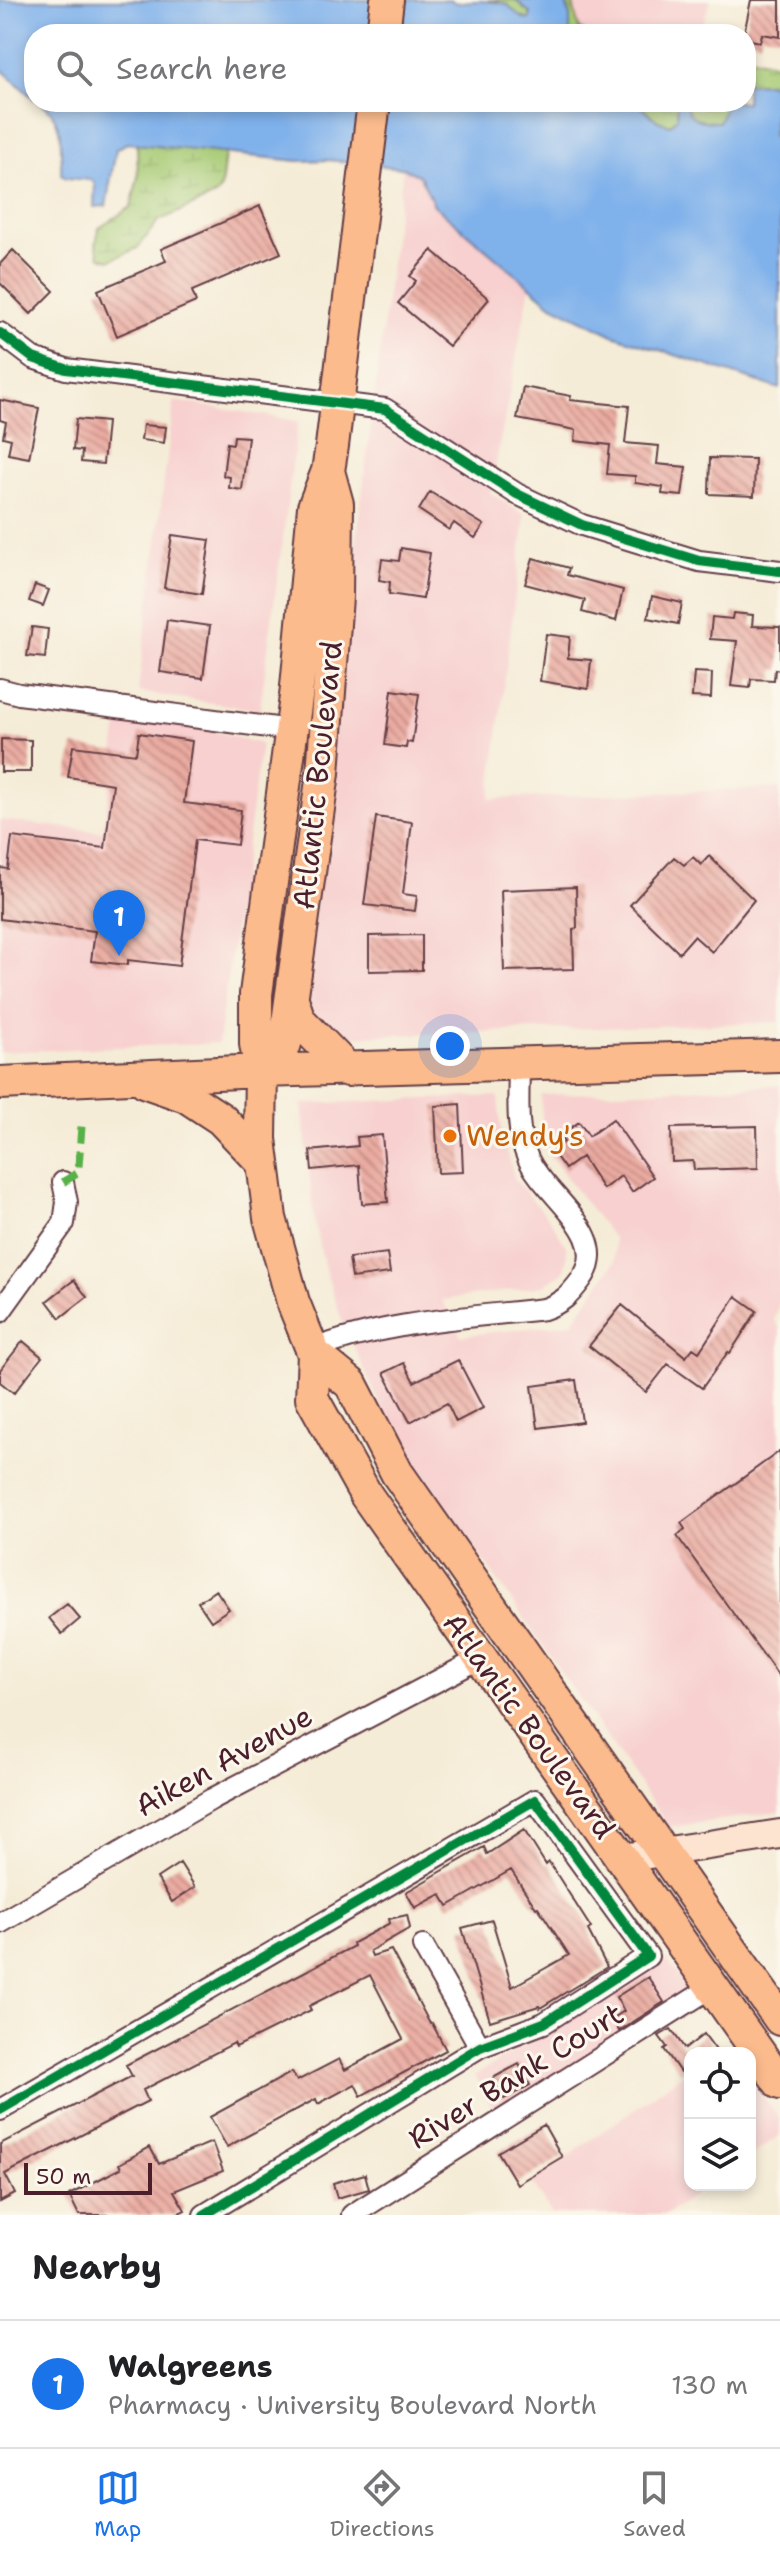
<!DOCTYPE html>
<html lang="en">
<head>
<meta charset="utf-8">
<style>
  :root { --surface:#fff; --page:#f6f6f6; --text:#202124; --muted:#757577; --line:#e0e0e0; --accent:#1a73e8 }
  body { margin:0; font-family:"Shantell Sans",sans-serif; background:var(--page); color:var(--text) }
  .controls { position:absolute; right:24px; bottom:24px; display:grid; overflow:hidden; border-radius:16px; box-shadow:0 4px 12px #0003 }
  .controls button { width:72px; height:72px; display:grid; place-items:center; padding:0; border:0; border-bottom:2px solid var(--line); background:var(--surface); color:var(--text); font:40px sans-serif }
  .scale { position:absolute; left:24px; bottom:20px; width:128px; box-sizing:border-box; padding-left:8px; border:4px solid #4a1f2b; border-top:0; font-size:22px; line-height:28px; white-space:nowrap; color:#4a1f2b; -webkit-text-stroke:6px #fbf7ec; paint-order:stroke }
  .you { position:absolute; left:450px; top:1046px; width:28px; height:28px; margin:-20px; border:6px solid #fff; border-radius:50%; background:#1a73e8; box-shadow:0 0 0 12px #1a73e833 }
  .badge { display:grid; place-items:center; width:52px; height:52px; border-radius:50%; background:var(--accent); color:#fff; font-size:26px; font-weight:700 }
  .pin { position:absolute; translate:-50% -66px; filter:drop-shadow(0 2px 4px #0008) }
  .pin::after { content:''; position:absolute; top:42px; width:28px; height:24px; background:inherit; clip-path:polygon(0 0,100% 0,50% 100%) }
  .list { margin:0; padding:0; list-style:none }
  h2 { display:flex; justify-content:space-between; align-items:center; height:104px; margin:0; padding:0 32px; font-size:34px }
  h2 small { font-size:26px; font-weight:400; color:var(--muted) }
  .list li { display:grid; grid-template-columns:52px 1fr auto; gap:24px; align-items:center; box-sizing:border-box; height:128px; padding:0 32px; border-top:2px solid var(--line) }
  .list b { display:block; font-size:30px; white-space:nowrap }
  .list p { margin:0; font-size:26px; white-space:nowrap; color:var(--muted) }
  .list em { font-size:26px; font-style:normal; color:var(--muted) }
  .icon { flex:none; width:44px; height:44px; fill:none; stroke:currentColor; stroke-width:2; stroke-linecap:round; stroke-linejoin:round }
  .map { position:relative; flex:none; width:780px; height:2215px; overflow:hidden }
  .search { position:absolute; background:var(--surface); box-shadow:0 4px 12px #0003; left:24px; right:24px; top:24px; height:88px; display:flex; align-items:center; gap:20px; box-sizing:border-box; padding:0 28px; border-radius:32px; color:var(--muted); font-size:30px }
  .sheet { height:232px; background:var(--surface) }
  nav { display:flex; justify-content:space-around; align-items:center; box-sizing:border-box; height:112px; border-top:2px solid var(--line); background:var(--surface); font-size:22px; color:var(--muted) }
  nav a { display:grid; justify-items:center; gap:4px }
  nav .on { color:var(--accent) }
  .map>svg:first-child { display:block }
  .built { fill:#f7d0cf }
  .wetland { fill:url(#wetland-marsh); stroke:#787550; stroke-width:2 }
  .water { fill:#7fb1eb; stroke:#64688b; stroke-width:2 }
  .building { fill:url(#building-back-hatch) }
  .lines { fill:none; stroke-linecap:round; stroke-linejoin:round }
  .street-casing { stroke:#643e45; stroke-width:24 }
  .secondary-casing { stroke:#643e45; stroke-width:32 }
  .primary-casing { stroke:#643e45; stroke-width:36 }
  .street { stroke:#fff; stroke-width:20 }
  .secondary { stroke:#fde4d1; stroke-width:28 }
  .primary { stroke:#fbbb8d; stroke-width:32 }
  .quiet { stroke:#57b146; stroke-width:8; stroke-dasharray:16 8; stroke-linecap:butt }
  .cycleway-casing { stroke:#fbf7ec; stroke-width:15 }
  .cycleway { stroke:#00873e; stroke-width:10 }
  .food-dot { fill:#e8710a; stroke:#fbf7ec; stroke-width:3 }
  .labels { text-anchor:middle; stroke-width:6; stroke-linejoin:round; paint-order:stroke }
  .street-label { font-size:30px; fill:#4a1f2b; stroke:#fbf7ec }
  .food-label { font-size:30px; fill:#c56008; stroke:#fbf7ec; text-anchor:start }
</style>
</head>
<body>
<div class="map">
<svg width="780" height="2215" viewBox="0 0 780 2215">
  <defs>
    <pattern id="wetland-marsh" width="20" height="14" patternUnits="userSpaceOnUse" patternTransform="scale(2)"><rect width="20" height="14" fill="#a7cb75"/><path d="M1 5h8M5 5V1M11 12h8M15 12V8" fill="none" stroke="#91ae65"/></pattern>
    <pattern id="building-back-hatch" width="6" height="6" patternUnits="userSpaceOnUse" patternTransform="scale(2)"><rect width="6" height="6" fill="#eaaaa0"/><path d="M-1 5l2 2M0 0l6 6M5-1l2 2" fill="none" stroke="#c08a83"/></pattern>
  </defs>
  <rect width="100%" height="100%" fill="#fbf7ec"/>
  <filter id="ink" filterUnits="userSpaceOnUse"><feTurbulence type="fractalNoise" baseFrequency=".0125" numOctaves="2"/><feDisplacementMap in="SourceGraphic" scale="16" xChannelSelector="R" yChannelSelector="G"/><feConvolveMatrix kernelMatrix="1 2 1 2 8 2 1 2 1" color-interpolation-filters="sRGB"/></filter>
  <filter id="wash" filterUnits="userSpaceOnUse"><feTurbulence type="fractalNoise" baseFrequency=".006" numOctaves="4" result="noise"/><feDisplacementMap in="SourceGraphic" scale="32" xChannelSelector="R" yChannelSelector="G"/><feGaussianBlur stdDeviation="1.8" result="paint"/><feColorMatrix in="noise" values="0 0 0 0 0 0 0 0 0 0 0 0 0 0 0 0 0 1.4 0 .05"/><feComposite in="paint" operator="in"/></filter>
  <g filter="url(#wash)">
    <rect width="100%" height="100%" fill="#f5ecd7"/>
    <path class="built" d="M572,0H711L699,34H589L579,29Z
      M403,168L420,176L434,205L530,287L490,493L525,515L490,799L780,788V1022L301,1038L343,647Z
      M174,401L298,421L260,710L138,692Z
      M119,717L202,728L261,744L218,1043L0,1052V820L103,832Z
      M780,1085V1301L774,1320L780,1329V1812L669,1827L390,1426L341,1318L325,1269L314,1219L302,1104L498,1096L501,1129L515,1180L551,1221L566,1246L567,1259L563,1272L542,1286L442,1300L461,1336L572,1323L615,1261L614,1239L550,1156L543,1138L541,1095Z
      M667,1958L692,1996L495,2113L474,2076Z
      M690,2069V2185H708L665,2215H552L532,2182Z
      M750,2078L780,2120V2135L750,2156Z"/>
    <path class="wetland" d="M488,0H516L531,15L530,20C514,17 511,4 488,0Z
      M565,0H572L579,29L589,34H570V16Z
      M746,56L777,64L780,71V145L772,135L777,93L771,83L746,84Z
      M635,102H677V118L670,125L658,121Z
      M685,102H727L720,122C703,122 688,121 685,102Z
      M137,144L225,153L221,188L215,196L158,221L138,248L110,260L100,257L96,244L99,228L131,207L138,177Z"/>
    <path class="water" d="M0,0H451L456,3C469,0 496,0 508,5C515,11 519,18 529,20L531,14L516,0H565L570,16V34H34V99L0,68Z
      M771,83L777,93L772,135L780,145V389L613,335L552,305L434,205L420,176L403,168L328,160L298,161L127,143L116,149L106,206L94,207L95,184L92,180L66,178L61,174C61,148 65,118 40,102H635L658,121L670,125L677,118V102H685C688,121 702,122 719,122L727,102H746V84Z"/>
    <g id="blocks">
      <path class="building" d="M751,0H780V37L762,34L760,42L746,39L744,34Z
        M260,206L281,253L192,291L196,302L117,336L98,290L166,261L161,249Z
        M13,250L54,291L31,314L0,283V264Z
        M432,250L489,299L449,346L398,303L416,281L410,276Z
        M523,387L571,396L570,400L629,406L625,443L659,446L657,464L686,467L682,496L662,494L663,487L635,483V476L607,474L610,445L575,441L576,430L517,419Z
        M0,400L39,408L29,458L8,454L11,439L3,437L6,422L0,420Z
        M76,419L107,422L103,464L81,462L82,451L73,450Z
        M143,425L166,427L164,443L141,440Z
        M234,436L248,437L242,490L229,488L230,477L223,476L227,443L233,444Z
        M710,458L755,459L754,496L709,494Z
        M430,492L484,525L475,538L454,523L449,530L419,510Z
        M172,535L210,540L202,594L164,588Z
        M401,548L430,553L423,599L389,594L390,582L379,580L382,559L399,561Z
        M533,558L569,568L567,575L623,590L616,621L582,612L585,600L525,584Z
        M35,585L49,590L43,606L29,601Z
        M652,596L682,603L678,624L648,618Z
        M733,613L753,615L752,626L780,627V670L775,669L774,680L751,679L750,688L731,686L737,641L710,639L712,617L732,619Z
        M167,620L210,626L203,678L160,672Z
        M32,627L48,629L45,658L27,656Z
        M546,634L570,637L568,658L591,660L588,689L540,681Z
        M694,672L712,673L711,698L692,697Z
        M392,690L419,694L412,743L407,742L406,748L385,745Z
        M139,733L192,741L184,803L241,810L237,845L195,840L179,966L128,960V965L91,961L95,931L0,919V868L8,869L12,837L105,848L113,784L68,777L73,746L136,754Z
        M1,739L31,740V772H1Z
        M376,817L412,822L403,894L417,896L415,911L364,905Z
        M709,856L754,900L712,952L694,936L679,953L630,905L674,857L684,865L693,857L701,865Z
        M576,887L577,928L573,929L574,969L504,971L501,890Z
        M422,935V970L369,971V936Z
        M460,1104L463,1172L438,1173L435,1106Z
        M613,1119L653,1177L632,1192L621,1176L603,1189L582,1157L565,1169L552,1151L564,1142L560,1136L579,1122L589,1136Z
        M757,1126L758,1168L694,1170L693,1161L672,1162L671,1128Z
        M382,1135L388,1202L362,1204L359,1165L312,1170L310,1151L358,1146L357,1137Z
        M387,1253L390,1273L352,1278L349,1258Z
        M74,1280L87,1297L60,1318L47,1301Z
        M736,1296L757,1311L730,1353L728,1352L702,1388L668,1364L646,1392L589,1346L622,1305L686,1357L693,1348L699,1352Z
        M23,1341L42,1357L14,1393L0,1382V1370Z
        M458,1360L483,1408L456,1422L447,1403L410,1422L384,1373L404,1363L414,1382Z
        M576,1380L582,1422L538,1428L532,1386Z
        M780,1451V1678L677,1536L685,1529L681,1523Z
        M216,1590L229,1609L211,1621L198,1602Z
        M67,1604L80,1619L62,1634L49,1618Z
        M524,1830L546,1865L549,1862L591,1928L588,1930L607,1967L540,2008L539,2006L490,2021L462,1928L492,1920L512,1987L569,1955L538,1907L536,1908L511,1870L448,1906L441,1894L415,1908L406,1892L484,1847L487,1854Z
        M180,1863L195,1887L172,1902L157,1878Z
        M407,1915L410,1928L370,1951L372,1956L391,1950L430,2024L432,2023L446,2050L361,2096L355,2084L318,2104L316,2099L227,2147L210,2117L292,2072L297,2081L339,2059L345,2070L403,2039L370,1975L309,2006L311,2010L236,2047L234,2043L143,2090L148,2101L5,2174L15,2194L0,2202V2144L132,2076L126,2065L354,1946L353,1943L390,1923L389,1919Z
        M648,1977L664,2002L619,2031L612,2019L624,2011L616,1997Z
        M671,2029L685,2049L704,2034L718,2053H690V2065L680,2072L664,2049L667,2047L659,2036Z
        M519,2064L530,2085L504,2099L493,2078Z
        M544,2125L562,2157L517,2184L498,2152Z
        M212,2142L223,2171L174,2191L185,2210L175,2215H79L69,2195L121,2168L119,2164L150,2147L159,2164Z
        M365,2174L369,2189L337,2198L333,2183Z"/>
    </g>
  </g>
  <g filter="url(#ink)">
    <use href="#blocks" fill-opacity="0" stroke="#643e45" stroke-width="2"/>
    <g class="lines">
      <g class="street-casing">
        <path id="street" d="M0,333L33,358L66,369L385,409L517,494L582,525L699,561L780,571
          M0,689L19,694L291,730
          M0,1312L64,1223L67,1202L63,1182
          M312,1350C386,1321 465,1318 544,1309C562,1303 570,1295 581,1280C615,1235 543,1196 527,1156C515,1128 519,1094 519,1064
          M0,1923L212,1799L481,1658
          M423,1946L480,2047
          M0,2110L535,1800L648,1956L544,2023L480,2047L204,2215
          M352,2215L712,1987"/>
      </g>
      <g class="secondary-casing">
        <path id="secondary" d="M623,1858L780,1834"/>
      </g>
      <g class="primary-casing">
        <path id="primary" d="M383,34L387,0
          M374,102L332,446L328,471L314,507L296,697L256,994V1044L261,1071L260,1139L270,1218L293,1302L314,1354L312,1398L366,1495L780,2083
          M292,999L299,1020L348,1070
          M261,1071L285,1044L323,773L336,597L337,504L328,471
          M146,1082L186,1096L221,1119L263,1163
          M0,1083L261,1071L780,1056
          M314,1354L351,1384L397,1473L780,2019"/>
      </g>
      <use href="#street" class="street"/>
      <use href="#secondary" class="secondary"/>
      <use href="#primary" class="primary"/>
      <path class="quiet" d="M63,1182L78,1173L82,1120"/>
      <g class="cycleway-casing">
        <path id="cycleway" d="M0,333L33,358L66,369L385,409L517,494L582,525L699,561L780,571
          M0,2110L535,1800L648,1956L544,2023L480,2047L204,2215"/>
      </g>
      <use href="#cycleway" class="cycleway"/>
    </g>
  </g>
  <circle class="food-dot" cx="450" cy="1136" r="8"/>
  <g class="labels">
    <g class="street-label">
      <text transform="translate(318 775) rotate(-84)" y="10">Atlantic Boulevard</text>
      <text transform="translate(529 1726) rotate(54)" y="10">Atlantic Boulevard</text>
      <text transform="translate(224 1761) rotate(-29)" y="10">Aiken Avenue</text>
      <text transform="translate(516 2076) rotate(-32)" y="10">River Bank Court</text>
    </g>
    <g class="food-label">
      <text x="466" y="1146">Wendy's</text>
    </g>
  </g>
</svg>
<div class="controls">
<button><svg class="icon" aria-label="locate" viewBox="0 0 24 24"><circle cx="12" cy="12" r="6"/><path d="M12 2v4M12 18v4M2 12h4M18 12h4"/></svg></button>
<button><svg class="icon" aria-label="layers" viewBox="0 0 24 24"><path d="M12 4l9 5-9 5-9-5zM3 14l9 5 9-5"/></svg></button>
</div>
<div class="scale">50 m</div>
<div class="you"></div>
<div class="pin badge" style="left:119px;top:956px">1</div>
<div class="search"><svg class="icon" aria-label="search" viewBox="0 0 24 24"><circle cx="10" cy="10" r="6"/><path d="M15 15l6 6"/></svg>Search here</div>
</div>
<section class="sheet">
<h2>Nearby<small></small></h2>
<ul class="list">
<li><span class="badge">1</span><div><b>Walgreens</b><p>Pharmacy · University Boulevard North</p></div><em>130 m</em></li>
</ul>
</section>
<nav>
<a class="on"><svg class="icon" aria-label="map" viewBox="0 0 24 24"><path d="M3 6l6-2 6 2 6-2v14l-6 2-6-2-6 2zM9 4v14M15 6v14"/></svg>Map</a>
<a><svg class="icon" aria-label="directions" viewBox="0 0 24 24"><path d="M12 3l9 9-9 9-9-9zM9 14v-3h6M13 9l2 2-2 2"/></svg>Directions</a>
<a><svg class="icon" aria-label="saved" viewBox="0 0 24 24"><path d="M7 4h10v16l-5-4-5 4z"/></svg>Saved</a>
</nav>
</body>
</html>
